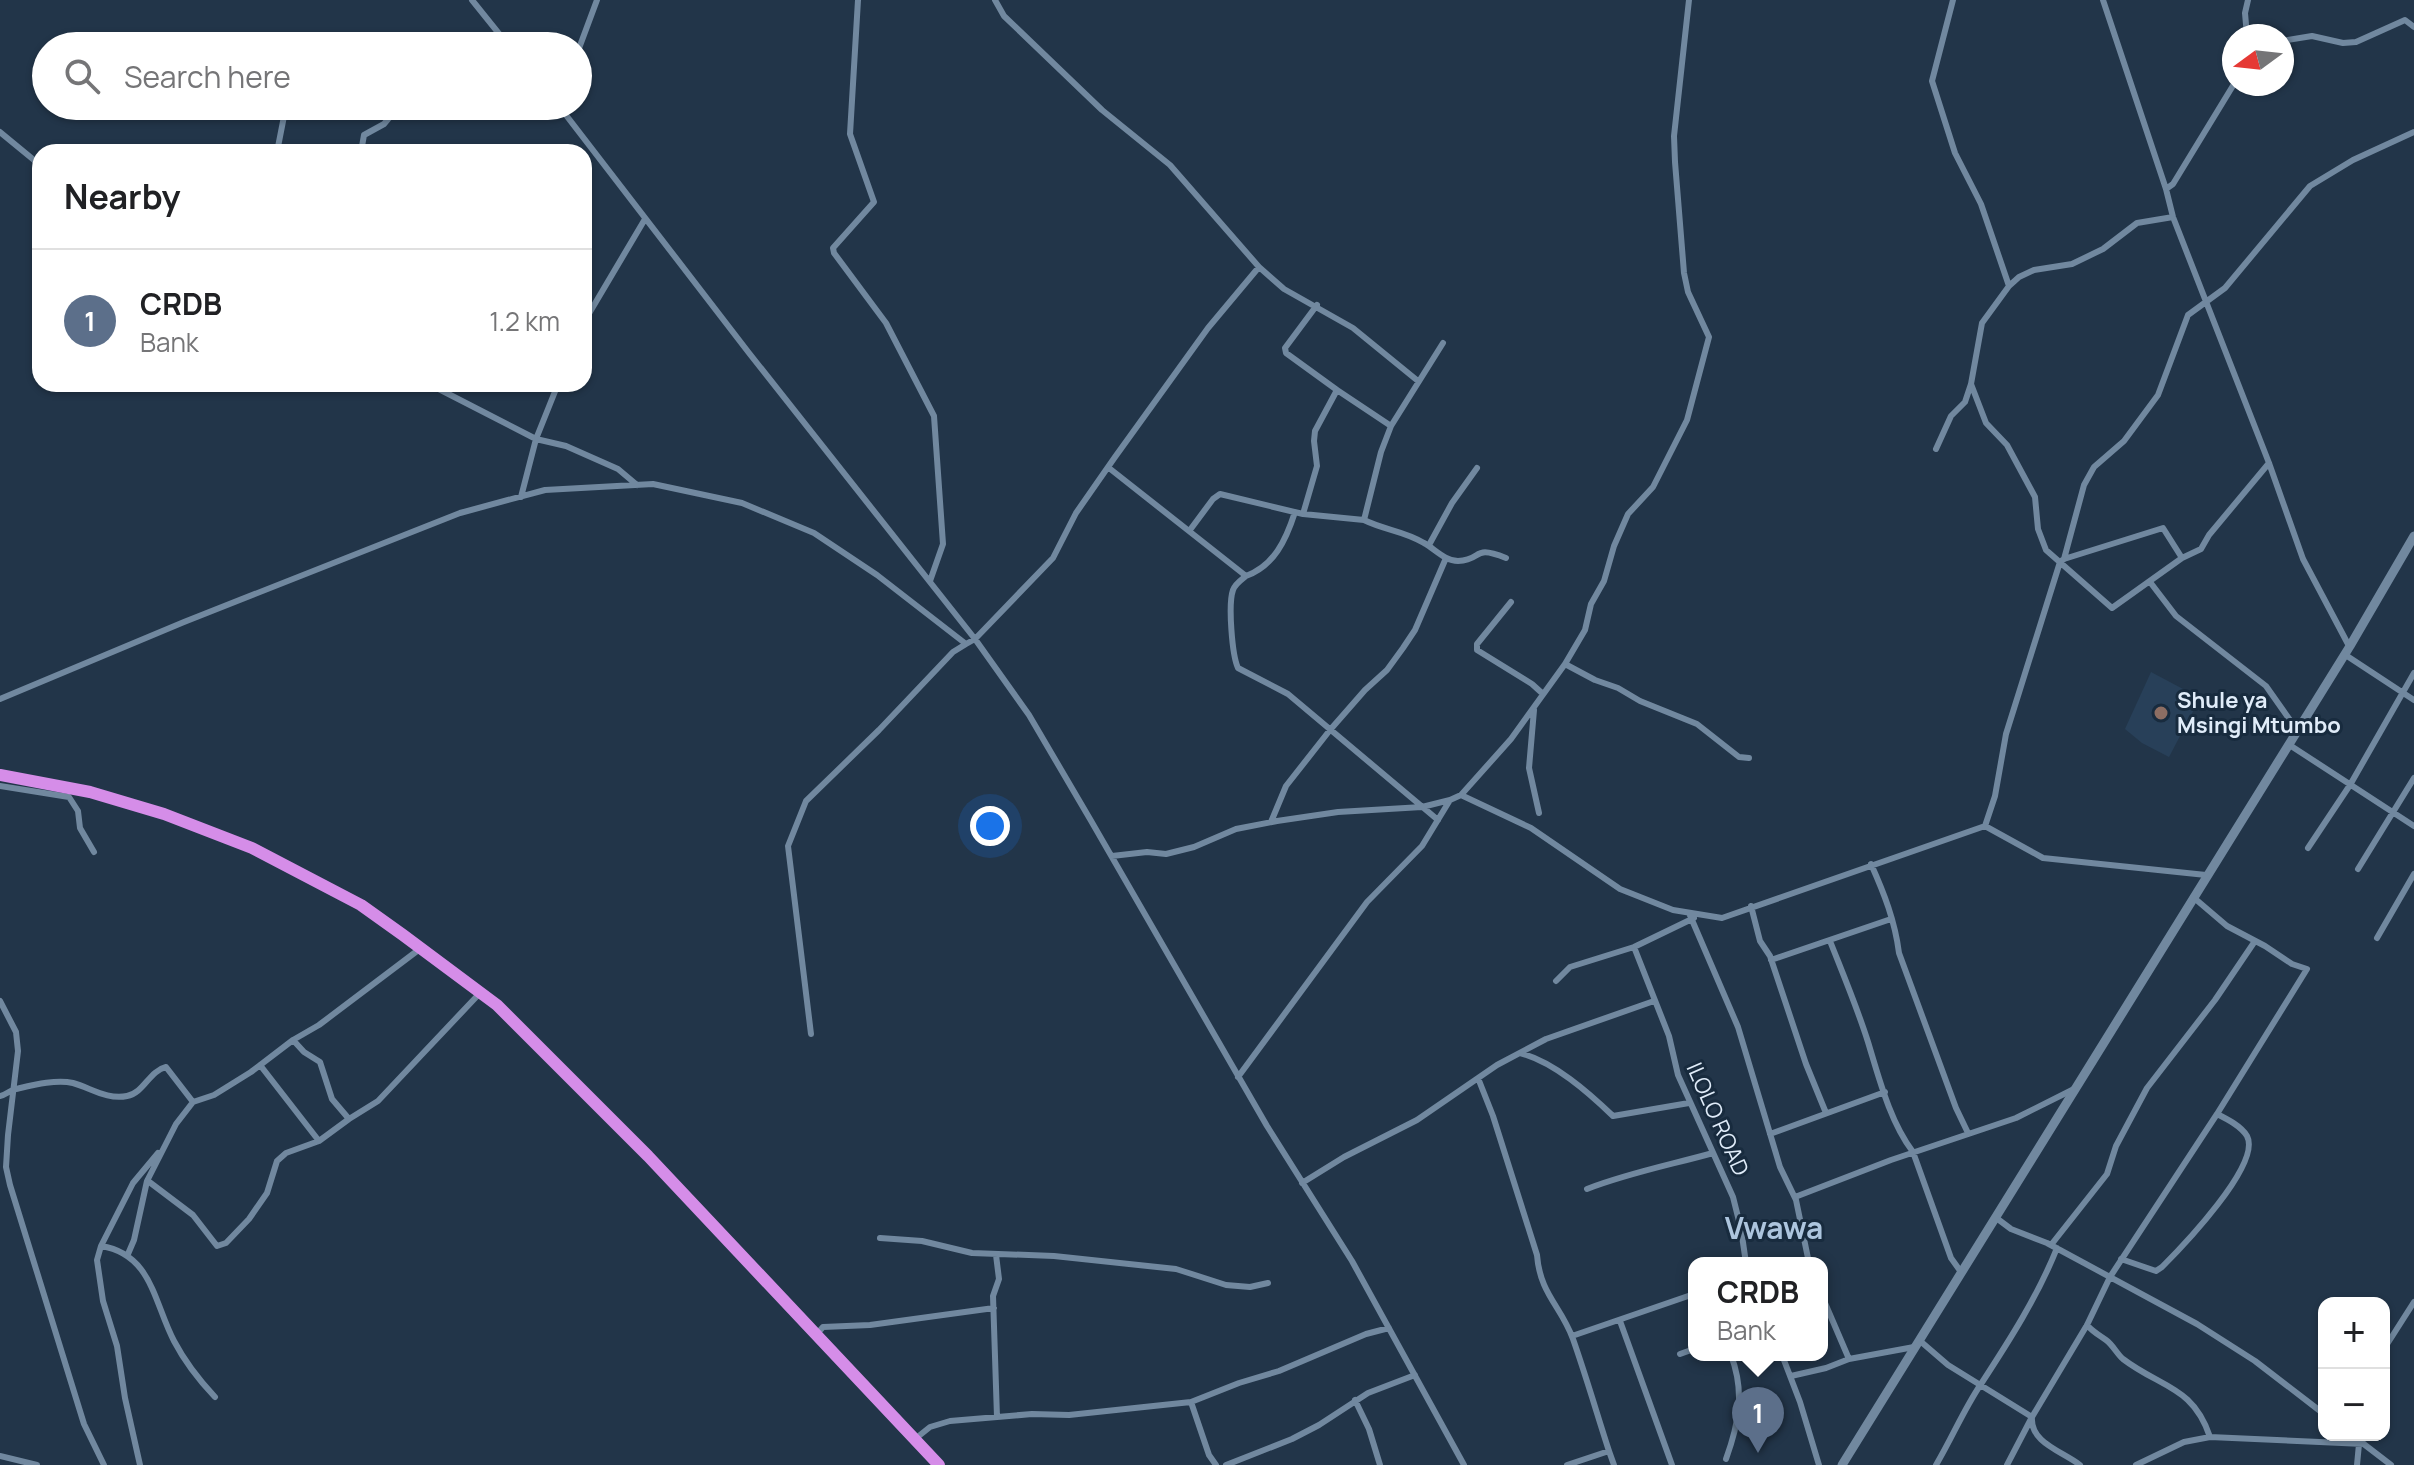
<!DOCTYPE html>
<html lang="en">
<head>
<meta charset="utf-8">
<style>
  :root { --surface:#fff; --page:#f2f2f2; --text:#202124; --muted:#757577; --line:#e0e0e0; --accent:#1a73e8 }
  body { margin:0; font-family:Manrope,sans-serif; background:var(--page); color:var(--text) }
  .controls { position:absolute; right:24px; bottom:24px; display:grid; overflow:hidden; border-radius:16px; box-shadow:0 2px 6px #0004 }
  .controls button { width:72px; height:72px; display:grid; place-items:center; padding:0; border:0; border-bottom:2px solid var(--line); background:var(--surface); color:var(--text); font:40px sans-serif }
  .compass { position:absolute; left:2222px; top:24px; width:72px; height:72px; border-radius:50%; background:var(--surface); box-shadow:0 2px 6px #0004; rotate:255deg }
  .you { position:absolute; left:990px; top:826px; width:28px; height:28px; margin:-20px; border:6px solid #fff; border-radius:50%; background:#1a73e8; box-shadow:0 0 0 12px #1a73e833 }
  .badge { display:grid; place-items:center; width:52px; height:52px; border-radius:50%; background:var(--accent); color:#fff; font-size:26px; font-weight:700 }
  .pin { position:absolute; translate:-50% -66px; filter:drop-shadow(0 2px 4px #0008) }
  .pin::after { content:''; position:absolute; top:42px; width:28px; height:24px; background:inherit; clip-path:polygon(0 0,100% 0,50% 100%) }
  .popup { position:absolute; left:1688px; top:1257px; width:140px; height:104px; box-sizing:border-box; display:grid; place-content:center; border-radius:16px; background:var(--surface); filter:drop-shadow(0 2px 6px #0005); font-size:26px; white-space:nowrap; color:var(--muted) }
  .popup b { font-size:30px; color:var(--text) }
  .popup::after { content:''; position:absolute; left:50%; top:100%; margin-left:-16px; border:16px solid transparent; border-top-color:var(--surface) }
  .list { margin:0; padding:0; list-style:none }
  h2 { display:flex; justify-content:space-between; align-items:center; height:104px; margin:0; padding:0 32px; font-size:34px }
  h2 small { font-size:26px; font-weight:400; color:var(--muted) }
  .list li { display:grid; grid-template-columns:52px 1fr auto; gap:24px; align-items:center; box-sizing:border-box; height:144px; padding:0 32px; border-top:2px solid var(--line) }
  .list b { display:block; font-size:30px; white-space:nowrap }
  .list p { margin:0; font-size:26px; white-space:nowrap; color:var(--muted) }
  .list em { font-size:26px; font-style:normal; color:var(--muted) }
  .icon { flex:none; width:44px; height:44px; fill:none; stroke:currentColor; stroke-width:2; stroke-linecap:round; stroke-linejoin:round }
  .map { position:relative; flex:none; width:2414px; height:1465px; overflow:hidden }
  .search { position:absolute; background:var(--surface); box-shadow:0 2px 6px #0004; left:32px; top:32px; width:560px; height:88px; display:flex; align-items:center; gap:20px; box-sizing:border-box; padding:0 28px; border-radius:44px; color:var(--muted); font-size:30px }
  .panel { position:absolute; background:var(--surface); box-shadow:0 2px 6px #0004; left:32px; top:144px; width:560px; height:248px; border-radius:24px }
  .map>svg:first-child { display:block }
  .built { fill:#284059 }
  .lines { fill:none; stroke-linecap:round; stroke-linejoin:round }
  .street { stroke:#71889f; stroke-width:6 }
  .secondary { stroke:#71889f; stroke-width:9 }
  .highway { stroke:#d58de8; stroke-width:12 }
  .education-dot { fill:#8d6e63; stroke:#182b3e; stroke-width:3 }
  .labels { text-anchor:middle; stroke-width:6; stroke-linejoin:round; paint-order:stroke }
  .poi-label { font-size:22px; font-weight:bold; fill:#e0ecf9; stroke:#182b3e; text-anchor:start }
  .street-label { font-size:22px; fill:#e0ecf9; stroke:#182b3e }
  .district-label { font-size:30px; font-weight:bold; fill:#adc5de; stroke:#182b3e }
</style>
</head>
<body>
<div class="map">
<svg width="2414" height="1465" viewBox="0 0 2414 1465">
  <rect width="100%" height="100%" fill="#223549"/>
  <path class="built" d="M2151,672L2200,698L2169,757L2142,743L2125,729Z"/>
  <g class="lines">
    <path class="street" d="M472,0L509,46
      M858,0L850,134L874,202L833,248L834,253L886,323L934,416L943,544L930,581
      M995,0L1004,16L1102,110L1170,165L1259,267L1284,289L1353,328L1418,381
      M1953,0L1932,81L1955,153L1981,204L2009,286
      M2103,0L2166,189L2173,217L2269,463L2303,559L2349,646
      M2247,36L2245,13L2248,0
      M2282,41L2312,36L2343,43L2356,42L2405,20L2414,27
      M578,51L597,0
      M559,106L749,353L975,639L1053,558L1076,513L1115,457L1208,328L1259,267
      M0,132L40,165
      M277,152L286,106
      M361,152L364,135L384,124L399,106
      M2166,189L2173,184L2234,84
      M584,322L645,219
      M1443,343L1391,426L1381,452L1364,520C1384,530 1405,531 1424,543C1435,549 1445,561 1458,561C1484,560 1471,544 1506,558
      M429,384L536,439L566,446L618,469L637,485
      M1971,384L1986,423L2007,445L2035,497L2038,529L2046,550L2112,608L2182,558L2201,549L2209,535L2269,463
      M1337,390L1391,426
      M1936,449L1951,416L1965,402L1971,384L1982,323L2009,286L2019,277L2034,270L2072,264L2103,249L2137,223L2173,217
      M1109,468L1246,576C1241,580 1235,584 1233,590C1228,604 1232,655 1238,668L1288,694L1438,820
      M521,497L536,439L558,384
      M1303,514L1317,466L1314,441L1315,431L1337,390L1286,353L1285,348L1317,305
      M1190,530L1213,499L1220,494L1303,514L1364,520
      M1429,545L1452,503L1477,468
      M2064,559L2163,528L2182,558
      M1246,576C1274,566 1286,540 1295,512
      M2150,582L2176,616L2266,686L2297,730
      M1511,602L1477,644V650L1532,684L1543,694
      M2344,654L2414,700
      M1565,664L1595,680L1618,688L1640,701L1697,724L1739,757L1749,758
      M0,699L184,622L460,513L545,490L653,484L742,503L814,533L877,575L966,644L975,639L1029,715L1090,819L1267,1126L1352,1261L1464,1465
      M1534,710L1529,768L1539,813
      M2288,744L2414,826
      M0,786L69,797L78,811L80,828L94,852
      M1461,795L1511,739L1565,664L1585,630L1591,604L1604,581L1614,546L1628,514L1653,487L1687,420L1709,337L1688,292L1684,273L1675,162L1674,136L1689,0
      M1271,822L1286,786L1330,730L1365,690L1387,670L1403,648L1415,630L1446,558
      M1985,826L1995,796L2006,734L2060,562L2064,559L2084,485L2094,467L2124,441L2158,395L2188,315L2225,288L2310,186L2353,160L2414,132
      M2308,848L2350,785L2414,673
      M1112,856L1147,852L1166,854L1194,847L1236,829L1277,821L1338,812L1422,807L1450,800
      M1871,864C1884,893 1895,921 1899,953L1956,1108L1968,1133
      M2358,869L2414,778
      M1751,906L1760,941L1770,956L1806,1064L1826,1113
      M1689,913L1738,1027L1780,1167L1796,1200L1809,1263
      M2377,938L2414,874
      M1830,941C1843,974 1857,1007 1868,1042C1879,1078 1890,1122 1913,1152L1951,1258L1961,1272
      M1634,947L1669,1036L1678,1075L1733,1197L1741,1229L1746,1263
      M1771,960L1891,919
      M1556,981L1570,967L1634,947L1694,918
      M0,1001L16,1032L18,1051L8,1135L6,1167L10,1185L84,1424L104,1465
      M811,1034L788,846L806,801L879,730L953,652L966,644
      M293,1040L304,1052L320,1062L332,1099L349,1119L378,1101L479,994
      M1520,1053C1554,1062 1588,1092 1613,1116L1689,1103
      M260,1065L319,1141
      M1238,1077L1367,902L1422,846L1450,800L1461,795L1531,828L1620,889L1673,910L1722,918L1985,826L2043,858L2206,875
      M1478,1078L1493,1116L1537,1255C1540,1294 1561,1306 1573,1339C1586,1376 1597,1414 1609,1451
      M0,1096C6,1095 10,1090 16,1089C33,1085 56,1079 73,1083C91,1088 107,1100 127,1096C144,1093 149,1071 166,1067L193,1102
      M1770,1134L1885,1092
      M148,1181L193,1215L217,1246L226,1243L249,1219L267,1193L277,1161L286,1153L319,1141L349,1119
      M1302,1183L1344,1157L1417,1120L1497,1065L1546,1039L1654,1001
      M1587,1189C1628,1173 1670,1165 1713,1153
      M1795,1197L1891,1160L2016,1118L2074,1089
      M1995,1217L2011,1229L2047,1243L2197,1324L2255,1361L2324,1414
      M880,1238L922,1241L972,1253L1054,1256L1176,1269L1226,1285L1250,1287L1268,1283
      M2051,1245L2107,1174L2116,1146L2147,1088L2215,1000L2255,941
      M101,1246C152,1254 154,1303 174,1341C185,1362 199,1380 215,1397
      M128,1254L134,1240L147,1181L176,1124L193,1102L214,1095L251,1072L293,1040L319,1025L421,948
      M996,1255L999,1279L993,1296L997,1417
      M2121,1259L2156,1271L2162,1267C2182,1247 2262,1164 2247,1136C2241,1126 2227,1119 2217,1114
      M1822,1296L1849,1359
      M1620,1321L1672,1465
      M2087,1325C2093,1332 2099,1335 2106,1340C2113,1345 2117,1354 2123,1359C2161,1388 2193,1386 2210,1437
      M816,1335L823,1327L870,1325L994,1308
      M1572,1336L1694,1294
      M1919,1340L1948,1365L2032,1417C2030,1443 2062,1451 2080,1465
      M2384,1349L2414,1302
      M1680,1354L1694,1349
      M1782,1355L1800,1402L1819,1465
      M1791,1376L1826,1368L1849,1359L1914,1347
      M1355,1400L1369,1429L1380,1465
      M1191,1402L1209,1455L1216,1465
      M2352,1435L2391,1465
      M915,1439L930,1427L950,1421L1032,1414L1069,1415L1191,1402L1239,1383L1279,1371L1366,1334L1389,1328
      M0,1456L37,1465
      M1726,1459C1739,1423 1745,1392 1731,1355
      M140,1465L125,1398L117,1346L103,1301L97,1260L101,1246L133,1183L158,1153
      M1226,1465L1292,1439L1319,1425L1368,1393L1415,1375
      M1567,1465L1609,1451L1614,1465
      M1936,1465C1952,1438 1964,1409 1981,1384C2009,1341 2038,1296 2057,1248
      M2007,1465L2032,1417L2087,1325L2110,1277L2217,1114L2307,969L2292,964L2265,946L2227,926L2193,897
      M2136,1465L2184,1442L2210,1437L2364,1444
      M2357,1465L2359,1444"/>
    <path class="secondary" d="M1842,1465L2350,646L2414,536"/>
    <path class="highway" d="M0,775L90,792L164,814L252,848L361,905L403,935L497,1005L648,1156L939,1465"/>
  </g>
  <circle class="education-dot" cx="2161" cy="713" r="8"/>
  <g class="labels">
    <g class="poi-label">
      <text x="2177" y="708">Shule ya<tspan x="2177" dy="25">Msingi Mtumbo</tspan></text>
    </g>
    <g class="street-label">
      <text transform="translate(1718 1119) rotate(66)" y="8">ILOLO ROAD</text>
    </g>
    <g class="district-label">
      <text x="1774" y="1239">Vwawa</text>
    </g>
  </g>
</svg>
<div class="controls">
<button>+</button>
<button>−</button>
</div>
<svg class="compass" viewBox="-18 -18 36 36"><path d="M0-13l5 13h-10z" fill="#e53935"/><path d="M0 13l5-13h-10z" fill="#757577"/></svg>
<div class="you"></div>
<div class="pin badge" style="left:1758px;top:1453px;background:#5c6f8a">1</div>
<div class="popup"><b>CRDB</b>Bank</div>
<div class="search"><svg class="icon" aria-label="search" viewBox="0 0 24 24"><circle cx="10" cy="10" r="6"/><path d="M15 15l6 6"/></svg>Search here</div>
<section class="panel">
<h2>Nearby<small></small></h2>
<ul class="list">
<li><span class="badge" style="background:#5c6f8a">1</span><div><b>CRDB</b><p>Bank</p></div><em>1.2 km</em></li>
</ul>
</section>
</div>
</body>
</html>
